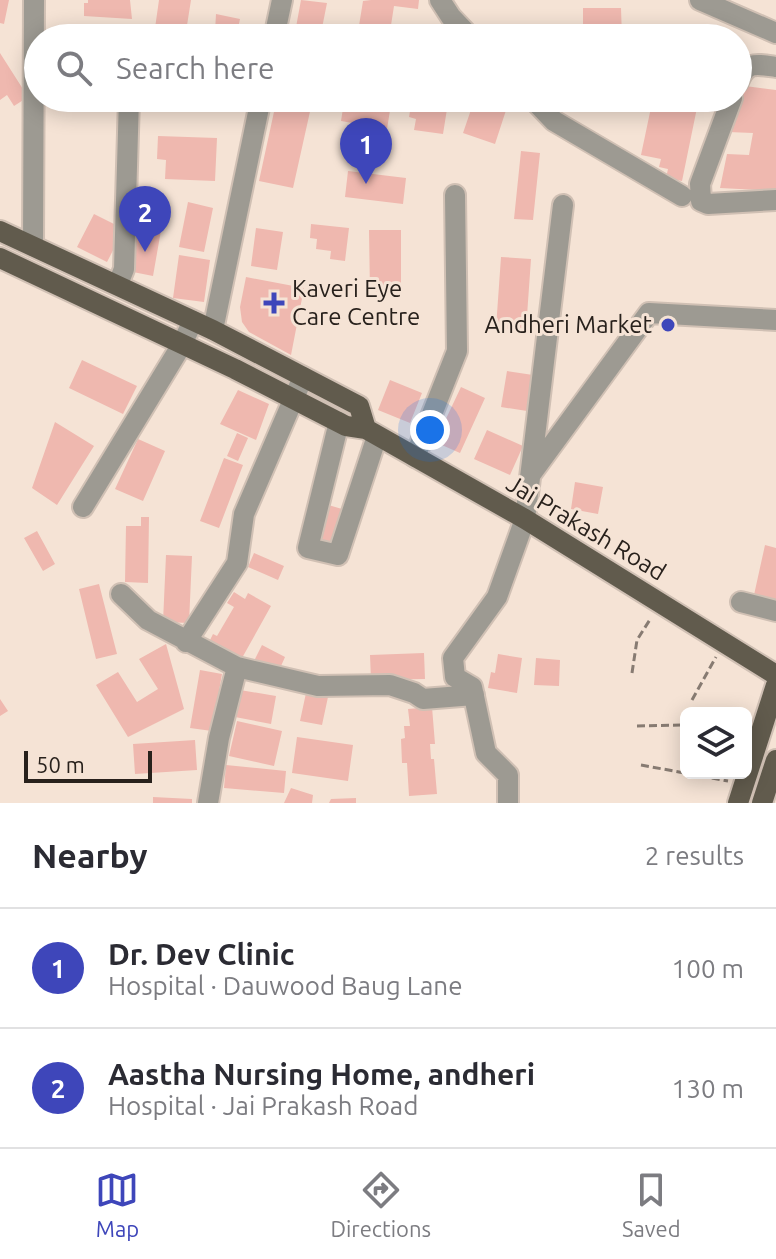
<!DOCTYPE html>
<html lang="en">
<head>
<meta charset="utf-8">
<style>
  :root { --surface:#fff; --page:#f2f2f3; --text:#2b2b33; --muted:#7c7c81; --line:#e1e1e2; --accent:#3e46ba }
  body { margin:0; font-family:Ubuntu,sans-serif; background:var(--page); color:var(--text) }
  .controls { position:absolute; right:24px; bottom:24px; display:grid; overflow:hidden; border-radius:12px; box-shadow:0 4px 20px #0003 }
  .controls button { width:72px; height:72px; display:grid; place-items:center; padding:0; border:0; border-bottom:2px solid var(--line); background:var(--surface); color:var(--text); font:40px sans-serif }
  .scale { position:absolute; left:24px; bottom:20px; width:128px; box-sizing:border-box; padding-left:8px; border:4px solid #28211c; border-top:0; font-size:22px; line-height:28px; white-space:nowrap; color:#28211c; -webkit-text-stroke:6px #f5e3d5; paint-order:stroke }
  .you { position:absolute; left:430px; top:430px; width:28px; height:28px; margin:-20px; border:6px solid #fff; border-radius:50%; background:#1a73e8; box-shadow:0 0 0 12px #1a73e833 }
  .badge { display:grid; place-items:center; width:52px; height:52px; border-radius:50%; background:var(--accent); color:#fff; font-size:26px; font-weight:700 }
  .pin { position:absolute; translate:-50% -66px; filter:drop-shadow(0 2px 4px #0008) }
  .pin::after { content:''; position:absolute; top:42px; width:28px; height:24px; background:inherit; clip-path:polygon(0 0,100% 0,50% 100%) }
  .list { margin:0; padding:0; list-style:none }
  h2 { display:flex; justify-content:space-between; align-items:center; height:104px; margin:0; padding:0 32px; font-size:34px }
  h2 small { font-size:26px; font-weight:400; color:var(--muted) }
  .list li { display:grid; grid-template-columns:52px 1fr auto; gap:24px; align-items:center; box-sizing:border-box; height:120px; padding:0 32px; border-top:2px solid var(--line) }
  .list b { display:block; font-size:30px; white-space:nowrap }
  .list p { margin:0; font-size:26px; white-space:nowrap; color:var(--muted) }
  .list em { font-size:26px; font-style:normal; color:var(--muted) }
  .icon { flex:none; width:44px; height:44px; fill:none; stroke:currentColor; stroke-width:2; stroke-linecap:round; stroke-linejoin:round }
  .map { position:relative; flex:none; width:776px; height:803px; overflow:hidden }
  .search { position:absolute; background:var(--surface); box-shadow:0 4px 20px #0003; left:24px; right:24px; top:24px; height:88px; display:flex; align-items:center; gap:20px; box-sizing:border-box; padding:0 28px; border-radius:44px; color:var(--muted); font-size:30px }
  .sheet { height:344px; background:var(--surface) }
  nav { display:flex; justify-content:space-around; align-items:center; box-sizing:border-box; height:112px; border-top:2px solid var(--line); background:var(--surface); font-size:22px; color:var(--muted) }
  nav a { display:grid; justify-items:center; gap:4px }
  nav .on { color:var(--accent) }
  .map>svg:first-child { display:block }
  .building { fill:#efb8af }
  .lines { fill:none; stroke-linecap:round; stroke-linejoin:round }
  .minor-casing { stroke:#d0c0b4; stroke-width:24 }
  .major-casing { stroke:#d0c0b4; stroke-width:24 }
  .path { stroke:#877b72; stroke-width:3; stroke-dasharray:8 4; stroke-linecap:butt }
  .minor { stroke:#9d9a92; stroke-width:20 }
  .major { stroke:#615b4d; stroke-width:20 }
  .poi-dot { fill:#3e46ba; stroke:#f5e3d5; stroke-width:3 }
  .labels { text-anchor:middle; stroke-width:6; stroke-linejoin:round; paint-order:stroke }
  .poi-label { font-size:24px; fill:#28211c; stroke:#f5e3d5; text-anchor:start }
  .street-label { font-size:24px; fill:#28211c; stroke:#f5e3d5 }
</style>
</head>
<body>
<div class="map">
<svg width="776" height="803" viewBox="0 0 776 803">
  <rect width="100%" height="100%" fill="#f5e3d5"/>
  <path class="building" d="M0,0H9L4,24L0,23Z
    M88,0H130L132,19L84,16V3H88Z
    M159,0H191L185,38L154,35Z
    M301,0L327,3L320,38H294Z
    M371,0H419L418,9L394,6L389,38H357L363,1Z
    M583,8H621L622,38H583Z
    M216,14L240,19L236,38H206L207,31L215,32Z
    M0,53L28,97L14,106L7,95L0,100Z
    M745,86L776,90V191L720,188L727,154L749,155L753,133L728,132Z
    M69,98H106V103L92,101V104L69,105Z
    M150,98H174L172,109L149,106Z
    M277,98H313L293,188L259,181Z
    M337,98H392L387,129L341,121L344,102L336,101Z
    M475,98H510L495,144L463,133Z
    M653,98H699L682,181L666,178L668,169L659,167L661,159L641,155Z
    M412,100L438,104L437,107L447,109L443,134L414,130L416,119L409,117Z
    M158,136L217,138L215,181L165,179L166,160L157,159Z
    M521,151L540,153L533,220L514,219Z
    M348,171L406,178L403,204L345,197Z
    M188,202L213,208L204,252L179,247Z
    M94,214L124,229L107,262L77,247Z
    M138,215L163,219L153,276L128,271Z
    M311,224L349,228L345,261L330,259L331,251L316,249L317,239L310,238Z
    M256,228L283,232L277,270L251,266Z
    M369,230H401V292H370Z
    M179,255L210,260L204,302L173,298Z
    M501,257L531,259L526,330L496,328Z
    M246,277L304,288L291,355L249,332L242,322L240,307Z
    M82,360L137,386L123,414L69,388Z
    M507,371L533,375L527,411L501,407Z
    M390,380L422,393L410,423L378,410Z
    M461,387L485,398L460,453L435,442Z
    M238,390L269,404L256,440L220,424Z
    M55,422L94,446L57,505L32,488Z
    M487,430L523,446L510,475L474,459Z
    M237,433L248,438L238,461L227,456Z
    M138,439L165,451L143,501L115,489Z
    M224,458L243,465L219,528L200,521Z
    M575,482L603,487L598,514L571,509Z
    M325,504L342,509L332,548L314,544Z
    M141,517H149L148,583L125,582L126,526H141Z
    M37,531L55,564L43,571L24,538Z
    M765,545L776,548V600L754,595Z
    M254,553L284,566L278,580L248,567Z
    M166,555L192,556L189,623L163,622Z
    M99,584L117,654L96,659L79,589Z
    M234,592L245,599L248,593L271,606L242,658L210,640L213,634L217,636L234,607L227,603Z
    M166,644L184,709L128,737L96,685L118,672L137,702L158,689L139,659Z
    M262,645L285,657L277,675L253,663Z
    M424,653L425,679L371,680L370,655Z
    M498,654L522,658L517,693L488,688L491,672L495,673Z
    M536,658L560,660L559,686L534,685Z
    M200,670L222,674L212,731L190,728Z
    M240,690L276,696L271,724L235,717Z
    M306,693L328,697L322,725L300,721Z
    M0,699L8,711L0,716Z
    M432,707L435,744H430L431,759H434L437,794L409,796L407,763H402L401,739L405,738L404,726H410L408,709Z
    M237,721L282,731L274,766L229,756Z
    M297,737L353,745L348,781L292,773Z
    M195,740L197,770L135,774L133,744Z
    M226,765L286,771L284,793L224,788Z
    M291,788L313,795L312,803H284Z
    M153,797L192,799V803H153Z
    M356,798V803H329L331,799Z"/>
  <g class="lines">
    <g class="minor-casing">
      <path id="minor" d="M440,0L451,17L471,38
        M700,0L776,33
        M274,38L282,0
        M738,82C746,61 756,64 776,67
        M532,98L554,121L682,196
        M732,98L700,184L701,201L708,204L776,200
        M33,246L34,0
        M118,284L124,269L129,98
        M213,330L261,98
        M339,422L308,548L338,555L377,436
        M415,457L457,351L455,195
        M531,474L649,313L776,320
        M83,507L181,346L193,321
        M121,594L148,620L237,667L318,686L390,685L414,693L423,699L474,695
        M741,602L776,611
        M186,642L237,563L244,514L303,377
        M208,803L219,738L237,667
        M508,803V775L486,753L472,687L455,677L453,658L497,597L525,519L563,205"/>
    </g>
    <g class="major-casing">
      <path id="major" d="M0,231L213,330L359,406L366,429
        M0,258L235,369L346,426L366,429L525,519L776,675
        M738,803L776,685
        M762,803L776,760"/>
    </g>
    <path class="path" d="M632,673L637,640L651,618
      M692,700L716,657
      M637,726L686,725
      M641,765L728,781"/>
    <use href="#minor" class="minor"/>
    <use href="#major" class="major"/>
  </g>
  <g class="poi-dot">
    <path d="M270 291h8v8h8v8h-8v8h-8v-8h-8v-8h8z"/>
    <circle cx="668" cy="325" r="8"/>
  </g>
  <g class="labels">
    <g class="poi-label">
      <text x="292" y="297">Kaveri Eye<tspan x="292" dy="28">Care Centre</tspan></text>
      <text x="652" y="333" text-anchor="end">Andheri Market</text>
    </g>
    <g class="street-label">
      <text transform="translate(586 528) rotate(31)" y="8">Jai Prakash Road</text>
    </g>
  </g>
</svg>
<div class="controls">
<button><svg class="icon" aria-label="layers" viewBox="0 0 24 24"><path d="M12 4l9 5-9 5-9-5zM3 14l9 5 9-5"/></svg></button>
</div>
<div class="scale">50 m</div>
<div class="you"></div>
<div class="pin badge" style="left:366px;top:184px">1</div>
<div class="pin badge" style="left:145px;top:252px">2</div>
<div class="search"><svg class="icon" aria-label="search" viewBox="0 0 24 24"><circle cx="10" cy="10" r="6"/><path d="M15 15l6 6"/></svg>Search here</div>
</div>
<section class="sheet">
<h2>Nearby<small>2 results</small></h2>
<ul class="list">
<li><span class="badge">1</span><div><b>Dr. Dev Clinic</b><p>Hospital · Dauwood Baug Lane</p></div><em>100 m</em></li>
<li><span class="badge">2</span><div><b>Aastha Nursing Home, andheri</b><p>Hospital · Jai Prakash Road</p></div><em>130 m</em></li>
</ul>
</section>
<nav>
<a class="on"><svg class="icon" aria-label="map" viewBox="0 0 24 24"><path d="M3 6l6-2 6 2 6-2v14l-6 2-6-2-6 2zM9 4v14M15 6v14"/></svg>Map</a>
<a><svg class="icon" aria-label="directions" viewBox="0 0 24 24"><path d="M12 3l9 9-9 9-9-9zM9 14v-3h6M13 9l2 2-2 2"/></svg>Directions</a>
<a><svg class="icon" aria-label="saved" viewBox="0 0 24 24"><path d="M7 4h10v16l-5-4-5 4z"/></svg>Saved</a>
</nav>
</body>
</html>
